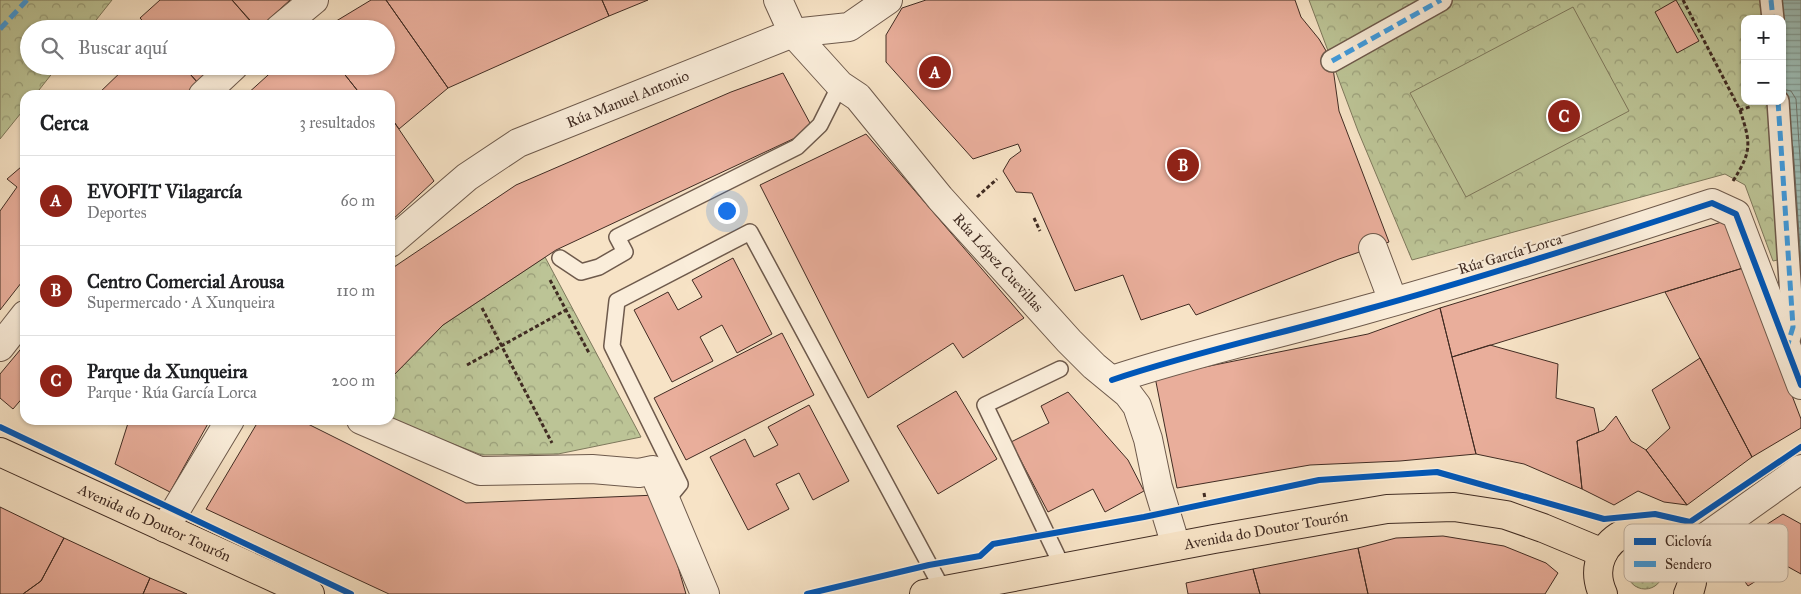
<!DOCTYPE html>
<html lang="es">
<head>
<meta charset="utf-8">
<style>
  :root { --surface:#fff; --page:#f6f6f6; --text:#202124; --muted:#757577; --line:#e0e0e0; --accent:#8f2418 }
  body { margin:0; font-family:"IM FELL Great Primer",serif; background:var(--page); color:var(--text) }
  .controls { position:absolute; right:15px; top:15px; display:grid; overflow:hidden; border-radius:10px; box-shadow:0 1px 4px #0004 }
  .controls button { width:45px; height:45px; display:grid; place-items:center; padding:0; border:0; border-bottom:1px solid var(--line); background:var(--surface); color:var(--text); font:25px sans-serif }
  .you { position:absolute; left:726px; top:210px; width:18px; height:18px; margin:-12px; border:4px solid #fff; border-radius:50%; background:#1a73e8; box-shadow:0 0 0 8px #1a73e833 }
  .badge { display:grid; place-items:center; width:32px; height:32px; border-radius:50%; background:var(--accent); color:#fff; font-size:16px; font-weight:700 }
  .pin { position:absolute; translate:-50% -50%; border:2px solid #fff; box-shadow:0 1px 5px #0006 }
  .list { margin:0; padding:0; list-style:none }
  h2 { display:flex; justify-content:space-between; align-items:center; height:65px; margin:0; padding:0 20px; font-size:21px }
  h2 small { font-size:16px; font-weight:400; color:var(--muted) }
  .list li { display:grid; grid-template-columns:32px 1fr auto; gap:15px; align-items:center; box-sizing:border-box; height:90px; padding:0 20px; border-top:1px solid var(--line) }
  .list b { display:block; font-size:19px; white-space:nowrap }
  .list p { margin:0; font-size:16px; white-space:nowrap; color:var(--muted) }
  .list em { font-size:16px; font-style:normal; color:var(--muted) }
  .icon { flex:none; width:28px; height:28px; fill:none; stroke:currentColor; stroke-width:2; stroke-linecap:round; stroke-linejoin:round }
  .map { position:relative; flex:none; width:1801px; height:594px; overflow:hidden }
  .search { position:absolute; background:var(--surface); box-shadow:0 1px 4px #0004; left:20px; top:20px; width:375px; height:55px; display:flex; align-items:center; gap:12px; box-sizing:border-box; padding:0 18px; border-radius:28px; color:var(--muted); font-size:19px }
  .panel { position:absolute; background:var(--surface); box-shadow:0 1px 4px #0004; left:20px; top:90px; width:375px; height:335px; border-radius:15px }
  .map>svg:first-child { display:block }
  .grass { fill:url(#grass-dots); stroke:#7e785c }
  .park { fill:url(#park-crowns); stroke:#7e785c }
  .garden { fill:#bcc496; stroke:#7e785c }
  .water { fill:url(#water-rules); stroke:#78847c }
  .lines { fill:none; stroke-linecap:round; stroke-linejoin:round }
  .shore { stroke:#6f756d; stroke-width:1 }
  .building { fill:#e9ae9b; stroke:#412c23 }
  .service-casing { stroke:#6e5a4c; stroke-width:18 }
  .pedestrian-casing { stroke:#6e5a4c; stroke-width:24 }
  .minor-casing { stroke:#6e5a4c; stroke-width:30 }
  .primary-casing { stroke:#412c23; stroke-width:30 }
  .path { stroke:#412c23; stroke-width:3; stroke-dasharray:4 2.5; stroke-linecap:butt }
  .service { stroke:#faedda; stroke-width:15 }
  .pedestrian { stroke:#faedda; stroke-width:21 }
  .minor { stroke:#faedda; stroke-width:28 }
  .primary { stroke:#f7e3c6; stroke-width:28 }
  .quiet { stroke:#3f9ce0; stroke-width:5; stroke-dasharray:10 5; stroke-linecap:butt }
  .cycleway-casing { stroke:#faedda; stroke-width:9 }
  .cycleway { stroke:#0057b8; stroke-width:6 }
  .labels { text-anchor:middle; stroke-width:4; stroke-linejoin:round; paint-order:stroke }
  .street-label { font-size:15px; fill:#412c23; stroke:#faedda }
  .key { fill:#faedda; stroke:#c2b3a3; stroke-width:1 }
  .key-label { font-size:14px; fill:#412c23 }
</style>
</head>
<body>
<div class="map">
<svg width="1801" height="594" viewBox="0 0 1801 594">
  <defs>
    <pattern id="grass-dots" width="8" height="8" patternUnits="userSpaceOnUse" patternTransform="scale(1.25)"><rect width="8" height="8" fill="#bcc496"/><path d="M2 2h.1M6 6h.1" fill="none" stroke="#9a9f7a" stroke-width="1.8" stroke-linecap="round"/></pattern>
    <pattern id="park-crowns" width="20" height="18" patternUnits="userSpaceOnUse" patternTransform="scale(1.25)"><rect width="20" height="18" fill="#bcc496"/><path d="M2 6a3 3 0 1 1 6 0M12 15a3 3 0 1 1 6 0" fill="none" stroke="#9a9f7a"/></pattern>
    <pattern id="water-rules" width="6" height="5" patternUnits="userSpaceOnUse" patternTransform="scale(1.25)"><rect width="6" height="5" fill="#9dbeb7"/><path d="M0 2.5h6" fill="none" stroke="#829b94"/></pattern>
  </defs>
  <rect width="100%" height="100%" fill="#f7e3c6"/>
  <filter id="stains"><feTurbulence type="fractalNoise" baseFrequency=".004" numOctaves="4"/><feColorMatrix values="0 0 0 0 .2 0 0 0 0 .09 0 0 0 0 .02 0 0 0 .5 -.17"/></filter>
  <radialGradient id="worn" r=".72"><stop offset=".6" stop-color="#630" stop-opacity="0"/><stop offset="1" stop-color="#630" stop-opacity=".3"/></radialGradient>
  <path class="grass" d="M1627 571a18 18 0 1 1 36 0a18 18 0 1 1-36 0Z"/>
  <path class="park" d="M0,0H112L89,29H29V66H58L35,95H25V108L0,139Z
    M1309,0H1766L1768,19H1745V101H1774L1787,258L1773,261L1745,185L1725,174L1412,260L1358,131Z
    M545,257L641,437L558,454L482,455L390,420V379L443,325Z"/>
  <path class="garden" d="M1573,7L1629,111L1466,197L1410,93Z"/>
  <path class="water" d="M1778,0H1801V334L1782,65V19Z"/>
  <g class="lines">
    <path class="shore" d="M1782,89L1791,91L1796,99L1801,173
      M1793,147L1801,262"/>
  </g>
  <path class="building" d="M160,0H232L257,29H150L140,18Z
    M232,0H290L258,29Z
    M371,0H386L448,88L399,129L390,116V95H361L338,66H386V29H323Z
    M386,0H602L609,16L448,88Z
    M602,0H648L609,16Z
    M926,0H1295L1301,17L1319,39L1332,61L1339,111L1389,242L1339,259L1196,315L1189,304L1141,320L1123,275L1075,291L1032,193L1016,192L1003,171L1010,159L1021,151L1018,144L973,159L886,62V35L902,8Z
    M1676,0L1699,41L1677,53L1655,12Z
    M127,66H183L198,83L185,95H97Z
    M183,66H216L198,83Z
    M278,66H338L361,95H246Z
    M783,73L811,125L795,138L556,250L443,325L390,379L391,269L516,185L731,92Z
    M390,116L434,181L390,222Z
    M866,134L1024,318L963,358L953,343L868,398L760,185Z
    M21,167L25,170V278L0,310V211L17,187L7,179Z
    M1725,221L1743,268L1452,357L1440,308Z
    M733,258L772,334L737,353L722,325L700,337L713,361L672,382L634,310L668,292L678,310L702,297L692,280Z
    M1743,268L1801,419V428L1752,457L1665,292Z
    M1440,308L1476,454L1400,461L1310,465L1177,488L1155,377L1368,334Z
    M782,333L814,395L686,460L654,398Z
    M25,344V395L13,409L0,398V374Z
    M1490,345L1558,364L1556,398L1594,408L1599,432L1577,441L1582,489L1524,464L1476,454L1452,357Z
    M1700,358L1752,457L1687,505L1646,450L1670,428L1652,390Z
    M956,391L997,459L938,494L897,426Z
    M1068,392L1128,460L1144,491L1105,512L1093,489L1048,512L1011,442L1049,423L1041,406Z
    M809,405L849,481L813,500L799,473L776,484L789,509L748,530L710,457L745,439L754,457L778,445L768,427Z
    M1616,416L1631,441L1646,450L1687,505L1664,502L1638,491L1614,505L1582,489L1577,441L1604,430Z
    M129,420H210L170,492L115,464Z
    M259,420H300L466,503L657,495L686,594H389L206,509Z
    M0,507L64,538L41,581L23,594H0Z
    M1783,514L1801,524V574L1783,564L1748,586L1724,552Z
    M1443,536L1504,546L1546,563L1558,573L1545,594H1368L1358,548L1396,538Z
    M64,538L150,578L143,594H23L41,581Z
    M1358,548L1368,594H1260L1253,569Z
    M1253,569L1260,594H1188L1186,583Z
    M150,578L187,594H143Z"/>
  <g class="lines">
    <g class="service-casing">
      <path id="service" d="M560,258L581,272L599,267L625,252L617,237L797,147L820,125L840,85
        M1060,369L985,405L1063,568
        M666,501L680,484L612,346L617,301L750,232L943,590"/>
    </g>
    <g class="pedestrian-casing">
      <path id="pedestrian" d="M1771,0L1773,19
        M1332,61L1441,0
        M1778,101L1793,327L1786,350"/>
    </g>
    <g class="minor-casing">
      <g id="minor">
        <path id="s1" d="M778,0L793,33L840,85L858,97L940,198L1069,341L1094,366L1128,394L1137,406L1148,439L1158,487L1176,546"/>
        <path d="M279,29L314,0"/>
        <path d="M203,95L234,66"/>
        <path id="s2" d="M390,243L467,177L518,143L793,33L849,27L888,0"/>
        <path d="M1373,248L1393,301"/>
        <path d="M0,347L25,315"/>
        <path d="M1112,380C1195,352 1280,334 1364,310C1481,278 1596,241 1712,203L1736,214L1801,385"/>
        <path d="M361,420L480,471L592,469L639,473L653,470L705,594"/>
        <path d="M165,528L230,420"/>
        <path d="M1686,551L1801,469"/>
      </g>
    </g>
    <g class="primary-casing">
      <g id="primary">
        <path id="s3" d="M0,452L310,594"/>
        <path id="s4" d="M924,594L1214,539L1387,509L1454,507L1506,515L1543,528L1603,553"/>
        <path d="M1603,594C1577,536 1664,499 1689,557C1694,569 1694,583 1688,594"/>
      </g>
    </g>
    <path class="path" d="M1683,0L1740,110L1752,106
      M1733,181C1752,151 1751,144 1740,110
      M977,197L997,179
      M1034,218L1040,231
      M550,280L589,353
      M482,308L552,443
      M467,365L566,310
      M1204,493L1206,504"/>
    <use href="#service" class="service"/>
    <use href="#pedestrian" class="pedestrian"/>
    <use href="#minor" class="minor"/>
    <use href="#primary" class="primary"/>
    <path class="quiet" d="M1771,0L1773,19
      M0,29L27,0
      M1332,61L1441,0
      M1778,101L1793,327L1787,347"/>
    <g class="cycleway-casing">
      <path id="cycleway" d="M1112,380C1195,352 1280,334 1364,310C1481,278 1596,241 1712,203L1736,214L1801,385
        M0,427L351,594
        M807,594L929,565L980,556L993,544L1144,517L1319,480L1437,472L1604,519L1655,514L1690,522L1801,447"/>
    </g>
    <use href="#cycleway" class="cycleway"/>
  </g>
  <g class="labels">
    <g class="street-label">
      <text dy="5" stroke="none"><textPath href="#s2" startOffset="281">Rúa Manuel Antonio</textPath></text>
      <text transform="translate(1510 254) rotate(-17)" y="5">Rúa García Lorca</text>
      <text dy="5" stroke="none"><textPath href="#s1" startOffset="345">Rúa López Cuevillas</textPath></text>
      <text dy="5" stroke="none"><textPath href="#s3" startOffset="170">Avenida do Doutor Tourón</textPath></text>
      <text dy="5" stroke="none"><textPath href="#s4" startOffset="348">Avenida do Doutor Tourón</textPath></text>
    </g>
  </g>
  <rect x="1624" y="524" width="164" height="58" rx="8" class="key"/>
  <rect x="1634" y="538" width="22" height="7" fill="#0057b8"/>
  <rect x="1634" y="561" width="22" height="6" fill="#3f9ce0"/>
  <g class="key-label">
    <text x="1665" y="546">Ciclovía</text>
    <text x="1665" y="569">Sendero</text>
  </g>
  <rect width="100%" height="100%" filter="url(#stains)"/>
  <rect width="100%" height="100%" fill="url(#worn)"/>
</svg>
<div class="controls">
<button>+</button>
<button>−</button>
</div>
<div class="you"></div>
<div class="pin badge" style="left:935px;top:72px">A</div>
<div class="pin badge" style="left:1183px;top:165px">B</div>
<div class="pin badge" style="left:1564px;top:116px">C</div>
<div class="search"><svg class="icon" aria-label="search" viewBox="0 0 24 24"><circle cx="10" cy="10" r="6"/><path d="M15 15l6 6"/></svg>Buscar aquí</div>
<section class="panel">
<h2>Cerca<small>3 resultados</small></h2>
<ul class="list">
<li><span class="badge">A</span><div><b>EVOFIT Vilagarcía</b><p>Deportes</p></div><em>60 m</em></li>
<li><span class="badge">B</span><div><b>Centro Comercial Arousa</b><p>Supermercado · A Xunqueira</p></div><em>110 m</em></li>
<li><span class="badge">C</span><div><b>Parque da Xunqueira</b><p>Parque · Rúa García Lorca</p></div><em>200 m</em></li>
</ul>
</section>
</div>
</body>
</html>
